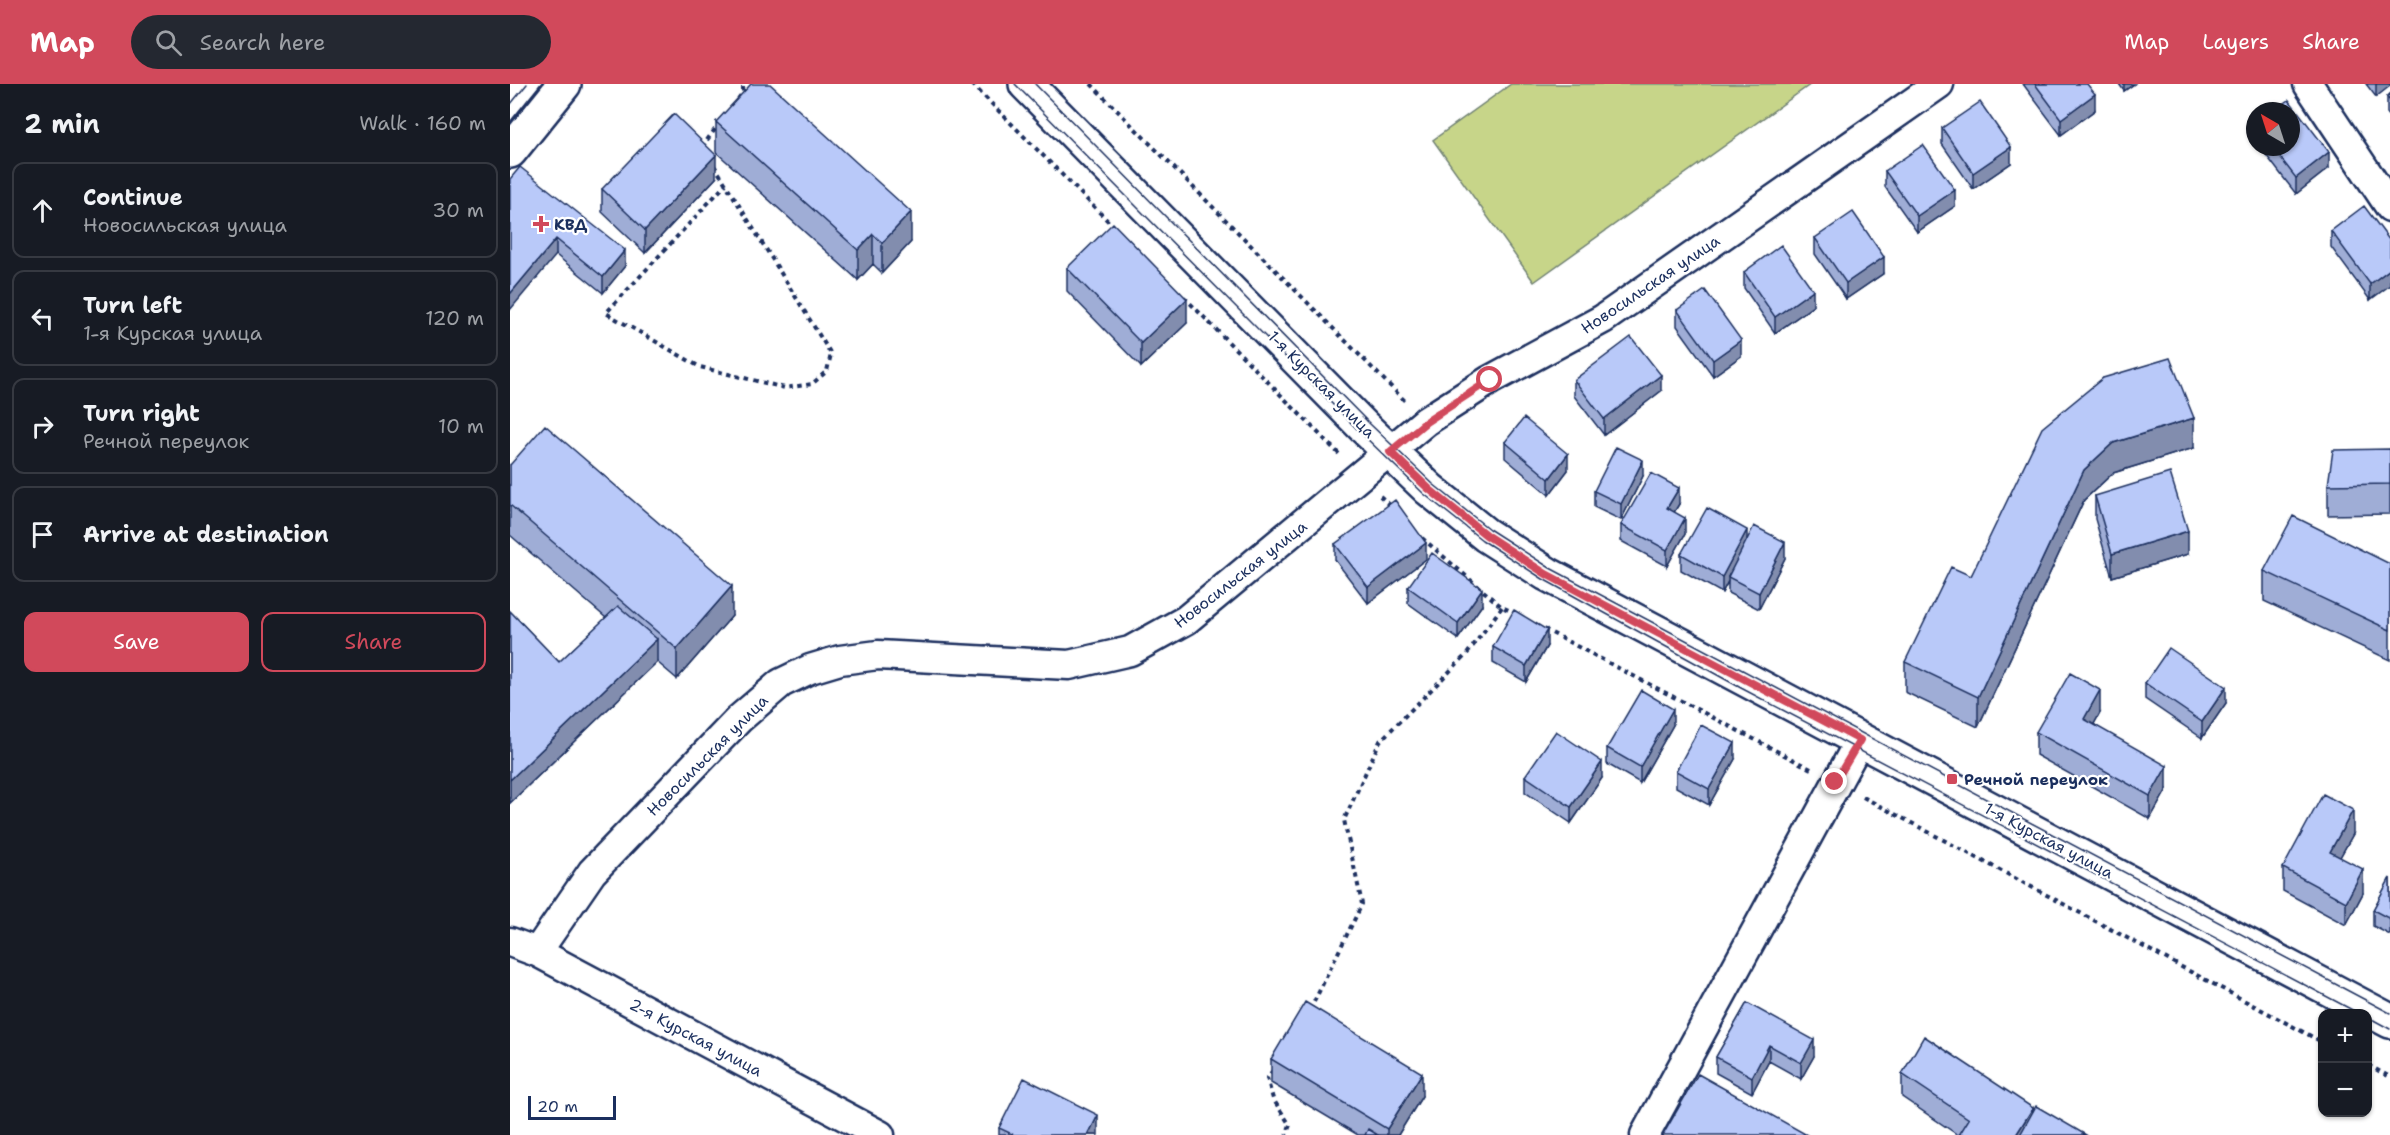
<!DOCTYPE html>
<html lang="en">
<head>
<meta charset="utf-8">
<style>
  :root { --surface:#171b24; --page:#242831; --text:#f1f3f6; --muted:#9ea1a6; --line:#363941; --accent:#d1495b }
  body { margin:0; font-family:"Shantell Sans",sans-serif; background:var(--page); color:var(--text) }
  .controls { position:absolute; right:18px; bottom:18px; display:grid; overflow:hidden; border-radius:12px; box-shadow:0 2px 4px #0004 }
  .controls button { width:54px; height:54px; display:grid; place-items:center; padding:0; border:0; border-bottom:2px solid var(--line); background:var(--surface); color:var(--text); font:30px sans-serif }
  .compass { position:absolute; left:1736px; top:18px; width:54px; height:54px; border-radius:50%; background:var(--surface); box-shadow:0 2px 4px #0004; rotate:321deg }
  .scale { position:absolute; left:18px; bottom:15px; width:88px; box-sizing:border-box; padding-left:6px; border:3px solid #1b2f5e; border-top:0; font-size:16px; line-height:21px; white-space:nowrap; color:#1b2f5e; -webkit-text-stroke:4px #fff; paint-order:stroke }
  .stop { position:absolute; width:18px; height:18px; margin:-14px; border:4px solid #d1495b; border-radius:50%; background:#fff }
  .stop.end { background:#d1495b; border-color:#fff; box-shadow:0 2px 6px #0008 }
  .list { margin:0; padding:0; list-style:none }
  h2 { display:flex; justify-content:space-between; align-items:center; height:78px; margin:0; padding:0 24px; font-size:26px }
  h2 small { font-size:20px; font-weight:400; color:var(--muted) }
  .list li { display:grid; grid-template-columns:39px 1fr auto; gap:18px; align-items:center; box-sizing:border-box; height:96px; margin:0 12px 12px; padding:0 12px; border:2px solid var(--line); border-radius:12px }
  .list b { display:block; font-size:22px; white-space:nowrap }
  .list p { margin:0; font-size:20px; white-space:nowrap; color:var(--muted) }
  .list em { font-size:20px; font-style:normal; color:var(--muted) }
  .actions { display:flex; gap:12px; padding:18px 24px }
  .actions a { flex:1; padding:14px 0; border:2px solid var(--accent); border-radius:12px; text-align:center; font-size:21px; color:var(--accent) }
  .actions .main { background:var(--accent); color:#fff }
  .icon { flex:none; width:33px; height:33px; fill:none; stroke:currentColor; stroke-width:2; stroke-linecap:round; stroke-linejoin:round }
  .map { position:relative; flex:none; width:1880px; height:1051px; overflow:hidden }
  header { display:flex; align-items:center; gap:36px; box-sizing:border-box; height:84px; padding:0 30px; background:var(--accent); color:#fff }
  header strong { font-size:28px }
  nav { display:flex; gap:33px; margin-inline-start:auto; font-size:21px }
  .search { width:420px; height:54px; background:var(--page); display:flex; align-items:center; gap:15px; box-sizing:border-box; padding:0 21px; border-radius:33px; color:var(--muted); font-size:22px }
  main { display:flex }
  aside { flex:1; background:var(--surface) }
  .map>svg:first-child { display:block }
  .green { fill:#c7d589; stroke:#718274; stroke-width:1.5 }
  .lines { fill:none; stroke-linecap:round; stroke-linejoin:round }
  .minor-casing { stroke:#1b2f5e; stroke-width:33 }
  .major-casing { stroke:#1b2f5e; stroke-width:38 }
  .path { stroke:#1b2f5e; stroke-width:4; stroke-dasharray:4.5 4.5; stroke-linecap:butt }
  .minor { stroke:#fff; stroke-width:28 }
  .major { stroke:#fff; stroke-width:33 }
  .tram { stroke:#1b2f5e; stroke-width:1.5 }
  .wall { fill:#9fadd6; stroke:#1b2f5e; stroke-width:1.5 }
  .shaded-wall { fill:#828dae; stroke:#1b2f5e; stroke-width:1.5 }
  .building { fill:#b9c9f9; stroke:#1b2f5e; stroke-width:1.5 }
  .route { stroke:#d1495b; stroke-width:8 }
  .poi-dot { fill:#d1495b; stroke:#fff; stroke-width:2 }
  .labels { text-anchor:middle; stroke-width:4.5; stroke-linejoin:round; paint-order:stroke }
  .poi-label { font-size:16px; font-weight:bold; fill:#1b2f5e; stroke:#fff; text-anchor:start }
  .street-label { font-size:16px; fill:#1b2f5e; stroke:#fff }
</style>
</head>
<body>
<header>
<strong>Map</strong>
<div class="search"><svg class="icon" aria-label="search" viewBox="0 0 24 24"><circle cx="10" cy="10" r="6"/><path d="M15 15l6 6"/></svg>Search here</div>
<nav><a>Map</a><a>Layers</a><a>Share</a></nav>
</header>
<main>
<aside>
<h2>2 min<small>Walk · 160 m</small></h2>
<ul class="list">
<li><svg class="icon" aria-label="ahead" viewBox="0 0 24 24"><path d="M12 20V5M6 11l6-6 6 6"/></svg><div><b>Continue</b><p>Новосильская улица</p></div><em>30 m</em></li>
<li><svg class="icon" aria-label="left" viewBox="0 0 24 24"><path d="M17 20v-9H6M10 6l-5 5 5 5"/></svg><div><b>Turn left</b><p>1-я Курская улица</p></div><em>120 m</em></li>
<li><svg class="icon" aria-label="right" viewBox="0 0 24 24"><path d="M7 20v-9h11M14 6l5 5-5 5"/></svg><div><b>Turn right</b><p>Речной переулок</p></div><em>10 m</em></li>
<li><svg class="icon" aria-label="arrive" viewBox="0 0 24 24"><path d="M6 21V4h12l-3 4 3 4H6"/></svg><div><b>Arrive at destination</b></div></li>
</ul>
<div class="actions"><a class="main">Save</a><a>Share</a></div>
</aside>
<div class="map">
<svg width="1880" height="1051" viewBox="0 0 1880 1051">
  <rect width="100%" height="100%" fill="#fff"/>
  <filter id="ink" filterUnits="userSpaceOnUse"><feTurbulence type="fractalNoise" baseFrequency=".0167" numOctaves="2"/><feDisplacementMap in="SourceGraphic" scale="12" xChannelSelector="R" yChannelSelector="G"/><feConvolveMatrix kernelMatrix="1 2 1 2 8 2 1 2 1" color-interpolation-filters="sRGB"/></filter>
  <g filter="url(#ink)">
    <path class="green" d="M1001,0H1301L1024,198L923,56Z"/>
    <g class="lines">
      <g class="minor-casing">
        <path id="minor" d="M1798,0L1880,123
          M0,858L27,868L370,1051
          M27,868L82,788L229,635L271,599L300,585L330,576L368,571L559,581L620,567L676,536L916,337L980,296L1093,235L1429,0
          M1135,1051L1350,656"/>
      </g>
      <g class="major-casing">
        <path id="major" d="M516,0L855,344L919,405L976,451L1037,490L1880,937
          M0,67L54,0"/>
      </g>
      <path class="path" d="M462,0L603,142
        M581,0L896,318
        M228,15L233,8V0
        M195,64L194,60L209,40
        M204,81L321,270L317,287L302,300L275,304L190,283L96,229L216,100
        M674,213L831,372
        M870,412L882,423
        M912,454L992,523L1007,530
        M1034,545L1301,685
        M1353,713L1812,958
        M800,926L852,820L834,736L870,657L957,570L992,523
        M1858,981L1880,993
        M763,986L757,994L763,1015L780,1041L776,1051"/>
      <use href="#minor" class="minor"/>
      <use href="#major" class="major"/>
      <path class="tram" d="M505,0L851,349L914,410L972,456L1033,495L1231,604L1850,930
        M525,0L860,340L923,400L979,445L1040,484L1880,929
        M0,21L17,0
        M0,41L33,0
        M1858,933L1880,945"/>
    </g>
    <path class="wall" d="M1513,0H1577L1585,26L1551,51Z
      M1609,0H1624L1614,7Z
      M1856,0H1880L1866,13Z
      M1880,10V33L1877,29V13Z
      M206,38L401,158L372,189L363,180L348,196L206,68Z
      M1432,44L1501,79L1463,105L1432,60Z
      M1750,63H1781L1819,84L1786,110Z
      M1375,87L1445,122L1407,148L1375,103Z
      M206,94L135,169L92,128V105Z
      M0,95L115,182L93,209L46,171Z
      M1821,147L1880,157L1860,216L1821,163Z
      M1305,154L1374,189L1336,215L1305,170Z
      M557,184L677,239L631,283L557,207Z
      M1234,188L1303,222L1265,249L1234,204Z
      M1167,226L1231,272L1203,292L1167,242Z
      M1593,294L1684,364L1603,389L1574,416L1468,643L1395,608V578L1461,492Z
      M1064,296L1151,307L1094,351L1064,312Z
      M995,358L1058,386L1039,411L995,374Z
      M1880,365V430L1818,431V401Z
      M0,381L222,532L167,595L147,578L0,719V527L49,578L96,534L0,451Z
      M1133,392L1111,436L1084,423V407Z
      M1585,412L1678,470L1602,493L1585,435Z
      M1169,420L1164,428L1175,450L1157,482L1111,457V441Z
      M1237,455L1275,474L1249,525L1218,509V497L1212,509L1171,486V470Z
      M825,460L916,475L858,519L825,476Z
      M1880,480V576L1754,517V487Z
      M898,503L972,521L948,555L898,519Z
      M1037,562L1016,598L983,579V563Z
      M1635,599L1716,619L1692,654L1635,615Z
      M1590,629L1584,640L1657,705L1640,735L1526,671V648Z
      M1163,641L1130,699L1097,680V664Z
      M1225,675L1199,721L1166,703V687Z
      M1015,692L1092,694L1061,739L1015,708Z
      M1843,750L1830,773L1853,809L1836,841L1773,807V784Z
      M1880,794V851L1863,842V826Z
      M1237,919L1304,972L1291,995L1259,977L1242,1009L1206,989V973Z
      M761,975L912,1012L888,1051H848L761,999Z
      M1392,990L1523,1029L1576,1051H1448L1392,1013Z
      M489,1044L588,1051H489Z"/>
    <path class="shaded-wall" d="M1614,0H1624L1614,7Z
      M1866,0H1880V2L1866,13Z
      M1585,10V26L1551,51V35Z
      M1501,63V79L1463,105V89Z
      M1819,68V84L1786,110V94Z
      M206,71V94L135,169V146Z
      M1445,106V122L1407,148V132Z
      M401,128V158L372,189V159Z
      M363,150V180L348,196V166Z
      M46,155V171L0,226V210Z
      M115,166V182L93,209V193Z
      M1374,173V189L1336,215V199Z
      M1880,185V201L1860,216V200Z
      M1303,206V222L1265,249V233Z
      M677,215V239L631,283V259Z
      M1231,256V272L1203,292V276Z
      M1151,291V307L1094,351V335Z
      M1684,334V364L1603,389L1574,416L1468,643V613L1574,386L1603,359Z
      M1058,370V386L1039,411V395Z
      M1133,376V392L1111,436V420Z
      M1169,404V420L1157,440V424Z
      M1175,434V450L1157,482V466Z
      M1237,446V462L1218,493V497L1212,509V493Z
      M1678,447V470L1602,493V470Z
      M1275,458V474L1249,525V509Z
      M916,459V475L858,519V503Z
      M222,502V532L167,595V565Z
      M972,505V521L948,555V539Z
      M1037,546V562L1016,598V582Z
      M147,555V578L0,719V696Z
      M1716,603V619L1692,654V638Z
      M1590,606V629L1574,658V635Z
      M1163,625V641L1130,699V683Z
      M1225,659V675L1199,721V705Z
      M1092,678V694L1061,739V723Z
      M1657,682V705L1640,735V712Z
      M1843,726V750L1820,791V768Z
      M1853,785V809L1836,841V818Z
      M1304,956V972L1291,995V979Z
      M1259,961V977L1242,1009V993Z
      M912,989V1012L888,1051H877V1045Z
      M1523,1024V1047L1520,1051H1506Z
      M588,1031V1051H578Z"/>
    <path class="building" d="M241,0H260L401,128L372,159L363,150L348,166L206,38Z
      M1525,0H1577L1585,10L1551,35Z
      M1880,10V17L1877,13Z
      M1779,16L1819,68L1786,94L1762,63H1781V27H1764Z
      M1470,18L1501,63L1463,89L1432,44Z
      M164,30L206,71L135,146L92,105Z
      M1413,61L1445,106L1407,132L1375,87Z
      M10,83L115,166L93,193L46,155L0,210V95Z
      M1854,122L1880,157V185L1860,200L1821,147Z
      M1343,128L1374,173L1336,199L1305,154Z
      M603,139L677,215L631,259L557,184Z
      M1271,161L1303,206L1265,233L1234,188Z
      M1195,206L1231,256L1203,276L1167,226Z
      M1121,253L1151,291L1094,335L1064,296Z
      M1660,274L1684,334L1603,359L1574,386L1468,613L1395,578L1441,483L1461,492L1532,344L1593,294Z
      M1014,334L1058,370L1039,395L995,358Z
      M35,341L222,502L167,565L0,421V381Z
      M1106,363L1133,376L1111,420L1084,407Z
      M1880,365V400L1818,401L1823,366Z
      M1141,389L1169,404L1157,424L1175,434L1157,466L1111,441Z
      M1660,389L1678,447L1602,470L1585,412Z
      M885,416L916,459L858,503L825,460Z
      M1197,424L1237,446L1212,493L1171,470Z
      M1783,432L1880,480V546L1754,487Z
      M1244,442L1275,458L1249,509L1218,493Z
      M922,469L972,505L948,539L898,503Z
      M108,522L147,555L0,696V527L49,578Z
      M1004,526L1037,546L1016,582L983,563Z
      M1659,564L1716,603L1692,638L1635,599Z
      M1560,589L1590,606L1574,635L1657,682L1640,712L1526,648Z
      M1131,606L1163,625L1130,683L1097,664Z
      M1191,641L1225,659L1199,705L1166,687Z
      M1046,647L1092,678L1061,723L1015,692Z
      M1813,710L1843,726L1820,768L1853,785L1836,818L1773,784Z
      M1880,794V835L1863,826Z
      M795,918L912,989L877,1045L761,975Z
      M1237,919L1304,956L1291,979L1259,961L1242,993L1206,973Z
      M1414,952L1523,1024L1506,1051H1449L1459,1035L1392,990Z
      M1188,990L1297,1051H1153Z
      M514,994L588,1031L578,1051H504L489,1044Z
      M1526,1022L1576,1051H1510Z
      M858,1045L868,1051H855Z"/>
  </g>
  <g class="lines" filter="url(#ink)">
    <path class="route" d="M980,296L916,338L880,368L919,405L976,451L1036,490L1350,656L1325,698"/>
  </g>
  <g class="poi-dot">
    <path d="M28 131h6v6h6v6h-6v6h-6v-6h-6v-6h6z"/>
    <rect x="1436" y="689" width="12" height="12" rx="3"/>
  </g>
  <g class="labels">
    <g class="poi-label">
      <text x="44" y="146">КВД</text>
      <text x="1454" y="701">Речной переулок</text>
    </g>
    <g class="street-label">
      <text transform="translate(1140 200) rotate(-34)" y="6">Новосильская улица</text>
      <text transform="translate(812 300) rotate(45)" y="6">1-я Курская улица</text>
      <text transform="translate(730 490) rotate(-38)" y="6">Новосильская улица</text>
      <text transform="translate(197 671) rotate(-45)" y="6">Новосильская улица</text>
      <text transform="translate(1539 756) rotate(28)" y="6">1-я Курская улица</text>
      <text transform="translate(186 953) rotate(28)" y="6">2-я Курская улица</text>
    </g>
  </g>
</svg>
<div class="controls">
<button>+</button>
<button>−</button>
</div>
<svg class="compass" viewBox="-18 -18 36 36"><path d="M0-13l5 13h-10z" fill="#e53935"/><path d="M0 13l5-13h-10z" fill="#9ea1a6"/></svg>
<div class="scale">20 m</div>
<div class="stop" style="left:980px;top:296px"></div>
<div class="stop end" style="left:1325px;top:698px"></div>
</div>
</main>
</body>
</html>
